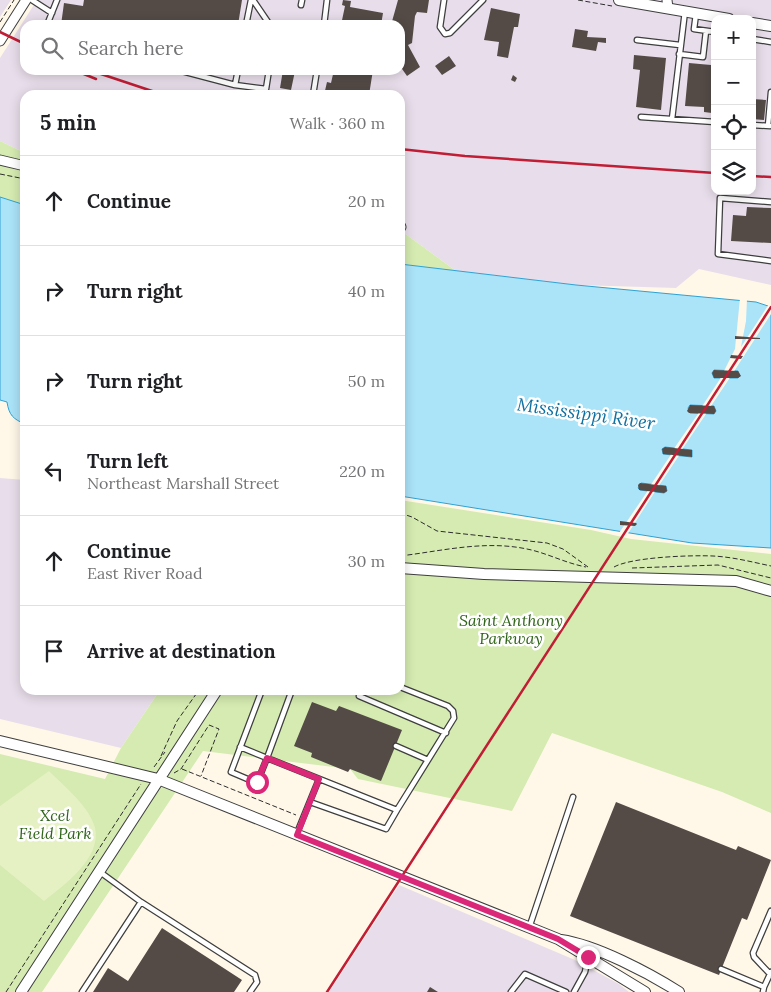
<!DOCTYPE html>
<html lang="en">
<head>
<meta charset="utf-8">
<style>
  :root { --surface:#fff; --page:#f6f6f6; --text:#202124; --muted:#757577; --line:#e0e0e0 }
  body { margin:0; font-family:Lora,serif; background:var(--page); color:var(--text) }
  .controls { position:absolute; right:15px; top:15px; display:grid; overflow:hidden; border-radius:10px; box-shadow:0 2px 12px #0003 }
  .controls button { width:45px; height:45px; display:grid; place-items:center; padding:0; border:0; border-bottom:1px solid var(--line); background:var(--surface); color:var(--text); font:25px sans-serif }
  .stop { position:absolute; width:15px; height:15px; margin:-11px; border:4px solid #db2777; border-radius:50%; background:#fff }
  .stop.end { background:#db2777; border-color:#fff; box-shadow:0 1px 5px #0008 }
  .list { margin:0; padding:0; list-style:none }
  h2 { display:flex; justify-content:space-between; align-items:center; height:65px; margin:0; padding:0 20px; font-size:21px }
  h2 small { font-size:16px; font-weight:400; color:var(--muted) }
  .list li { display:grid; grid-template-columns:32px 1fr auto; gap:15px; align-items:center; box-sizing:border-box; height:90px; padding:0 20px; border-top:1px solid var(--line) }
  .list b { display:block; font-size:19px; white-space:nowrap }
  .list p { margin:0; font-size:16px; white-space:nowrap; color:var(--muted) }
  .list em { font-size:16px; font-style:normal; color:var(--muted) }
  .icon { flex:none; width:28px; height:28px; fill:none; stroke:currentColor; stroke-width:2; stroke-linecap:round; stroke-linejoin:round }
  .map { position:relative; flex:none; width:771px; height:992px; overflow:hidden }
  .search { position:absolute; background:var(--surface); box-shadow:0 2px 12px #0003; left:20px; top:20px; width:385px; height:55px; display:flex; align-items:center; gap:12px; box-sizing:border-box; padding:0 18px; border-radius:15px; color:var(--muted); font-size:19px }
  .panel { position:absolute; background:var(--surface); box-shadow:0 2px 12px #0003; left:20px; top:90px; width:385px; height:605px; border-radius:15px }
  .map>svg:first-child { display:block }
  .industrial { fill:#e8deeb; fill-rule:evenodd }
  .green { fill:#d5ebb1 }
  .pitch { fill:#e6f1c3 }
  .water { fill:#abe3f9; stroke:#2ea2d4; fill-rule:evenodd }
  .pier { fill:#fff8e9 }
  .building { fill:#544b47 }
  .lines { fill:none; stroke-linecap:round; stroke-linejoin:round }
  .service-casing { stroke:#3e3e3e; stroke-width:7 }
  .minor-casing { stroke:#3e3e3e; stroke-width:11 }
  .tertiary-casing { stroke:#3e3e3e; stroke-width:12 }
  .path { stroke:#2d2d2d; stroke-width:1; stroke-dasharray:5 2.5; stroke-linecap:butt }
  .service { stroke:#fff; stroke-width:4.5 }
  .minor { stroke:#fff; stroke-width:9 }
  .tertiary { stroke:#fff; stroke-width:10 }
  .rail { stroke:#c11d35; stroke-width:2.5 }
  .route { stroke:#db2777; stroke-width:6 }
  .labels { text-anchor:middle; stroke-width:5; stroke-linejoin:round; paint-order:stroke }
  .park-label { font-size:16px; font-style:italic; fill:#306519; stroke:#fff }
  .water-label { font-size:18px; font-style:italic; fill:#0f70a1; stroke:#fff }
</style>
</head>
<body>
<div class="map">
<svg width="771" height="992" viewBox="0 0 771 992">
  <rect width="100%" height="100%" fill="#fff8e9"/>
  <path class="industrial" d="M0,0H11L0,17Z
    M37,0H771V285L699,269L676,288L576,285L456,271L400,230V95H25V153L0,141V58ZM715,19H752V191H715ZM25,25H400V70H25Z
    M0,478L25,480V690H160L121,748L0,719Z
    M399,885L575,960L619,984L629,992H329Z"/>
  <path class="green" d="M0,141L25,153V205L0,197Z
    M400,230L456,271L400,264Z
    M400,500L591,530L631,539L771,554V813L722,792L552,733L512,811L358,779L350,769L203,751L42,992H0V754L105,779L121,748L160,690H400Z"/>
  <path class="pitch" d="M49,771C64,786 90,807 95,828C102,858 63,886 44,901L0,865V806Z"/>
  <path class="water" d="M0,197L25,205V424C13,419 9,415 7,402L0,400Z
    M400,264L576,285L756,302L771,307V548L692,543L400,496ZM714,370L738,371L740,376L738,378H714L712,373ZM690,405L714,406L716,411L714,414L690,413L688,408ZM665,447L692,450V457L663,454L662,449ZM641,483L666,486L667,491L664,493L640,490L638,488Z"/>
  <path class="pier" d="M740,298L747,299L746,321L741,347L769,304H771V314L733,373H723L735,349Z
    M722,376H731L709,409L701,408Z
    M700,411H708L681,451L673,450Z
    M672,453L680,454L658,487L650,486Z
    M649,489L656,490L627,535L619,533Z"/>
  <path class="building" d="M84,0H242L238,25H61L64,3L83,6Z
    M343,0L351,1L350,7L383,13L381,25H341L345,6L342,5Z
    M398,0H429L427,13L417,12L415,16L412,43L408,45L420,67L407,76L400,66V25H391Z
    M491,8L520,14L518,27H514L508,58L497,56L499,42L484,40Z
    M575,29L588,31L587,37L606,38V43L598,42L596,51L572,47Z
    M634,55L666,58L661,110L636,107L640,70L633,69Z
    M449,56L456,66L442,75L435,66Z
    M712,57L715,58V104H713L712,113L704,112V107L685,106L689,63L711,65Z
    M752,68H756L754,92H752Z
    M283,70L295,71L291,90L280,88Z
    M334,70H373L369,95H324L327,82L331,83Z
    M513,75L517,78L515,82L511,80Z
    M752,99L766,100L764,120L752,119Z
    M747,207L771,208V243L731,241L733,215L746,216Z
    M735,336L760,338V339H735Z
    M731,355L743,356L741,359L730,358Z
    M714,370L738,371L741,376L738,378H714L712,373Z
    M690,405L714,406L716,411L714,414L689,413L687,411Z
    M665,447L692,450V457L663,454L662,449Z
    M640,483L666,486L667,491L664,493L639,490L638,485Z
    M620,521L636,523L637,524L635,526L620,525Z
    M312,702L336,711L339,706L402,730L381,781L350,769L348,772L311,757L312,753L294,746Z
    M616,802L736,850L738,846L771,860L747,920L742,918L719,975L570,916Z
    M162,928L242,980L234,992H93L108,968L128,981Z
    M430,987L438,992H427Z"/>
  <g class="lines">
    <g class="service-casing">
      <path id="service" d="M32,0L52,13
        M253,0L270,25
        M444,0L440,27L445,34L450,33L483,0
        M301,5L302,0
        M696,14L694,29L715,32
        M47,25L57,0
        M246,25L251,0
        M324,25L327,0
        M752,39L771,42
        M637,40L680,45
        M679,54L703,57L706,31
        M178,70L235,85L238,70
        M235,85L266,89L269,70
        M313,95L317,70
        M641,117L715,122
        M672,119L685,11
        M752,125L770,126
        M768,126L771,92
        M771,202L720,198L718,254L771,261
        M292,690L267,758L397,810L454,718L453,711L448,706L400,687
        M361,690L359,696L446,733
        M396,746L428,760
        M240,747L267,758L257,783L231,772L262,690
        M310,802L386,829L397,810
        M297,833L319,779
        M141,902L255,975L257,982L250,992
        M529,928L573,797
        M721,969L764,987L763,992
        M770,974L754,957L753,953L771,911
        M764,987L771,972
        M82,992L141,902L100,872
        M511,992L525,974L566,992
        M574,992L585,972L588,957"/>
    </g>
    <g class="minor-casing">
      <path id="minor" d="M667,0L668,8
        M0,41L26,0
        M0,160L25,166
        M400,225L401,227"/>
    </g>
    <g class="tertiary-casing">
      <path id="tertiary" d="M619,0L729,19
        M752,23L771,26
        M400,568L484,574L736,581L771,591
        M0,741L158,779L558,939L645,992
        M561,940C596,945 649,973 679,992
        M21,992L217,690"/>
    </g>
    <path class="path" d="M578,0L612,6
      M0,22L14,0
      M0,174L25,179
      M400,513L412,517L437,531L547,543L563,549L588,567
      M400,556C442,551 484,540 527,549C547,553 565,563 586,567
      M614,567C632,557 691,555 713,556C733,557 752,562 771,566
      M632,568L718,565L771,578
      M161,756L177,721L199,690
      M154,767L165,752
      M182,769L296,815
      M174,773L181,769L209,725L219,729L201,776
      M6,992L141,784"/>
    <use href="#service" class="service"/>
    <use href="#minor" class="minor"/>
    <use href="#tertiary" class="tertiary"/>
    <path class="rail" d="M0,32L25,44
      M74,70L96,79
      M89,70L164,95
      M400,149L465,156L715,173
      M752,176L771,177
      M327,992L771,307"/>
  </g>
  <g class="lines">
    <path class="route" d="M257,782L267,758L319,779L297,835L558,939L588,957"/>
  </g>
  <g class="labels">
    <g class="park-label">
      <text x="511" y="626">Saint Anthony<tspan x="511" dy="18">Parkway</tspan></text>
      <text x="55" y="821">Xcel<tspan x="55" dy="18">Field Park</tspan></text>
    </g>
    <g class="water-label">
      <text transform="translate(586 414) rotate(8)" y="6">Mississippi River</text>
    </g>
  </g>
</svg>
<div class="controls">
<button>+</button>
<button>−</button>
<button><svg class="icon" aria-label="locate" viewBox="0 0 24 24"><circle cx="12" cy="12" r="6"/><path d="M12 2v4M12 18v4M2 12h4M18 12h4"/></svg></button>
<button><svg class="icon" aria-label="layers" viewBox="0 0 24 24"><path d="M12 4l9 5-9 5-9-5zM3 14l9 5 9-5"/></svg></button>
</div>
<div class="stop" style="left:257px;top:782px"></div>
<div class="stop end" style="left:588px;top:957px"></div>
<div class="search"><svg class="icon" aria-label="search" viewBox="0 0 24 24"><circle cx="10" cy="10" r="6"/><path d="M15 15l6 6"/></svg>Search here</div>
<section class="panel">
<h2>5 min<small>Walk · 360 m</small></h2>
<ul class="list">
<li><svg class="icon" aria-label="ahead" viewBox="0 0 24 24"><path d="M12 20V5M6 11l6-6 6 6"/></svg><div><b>Continue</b></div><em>20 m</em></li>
<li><svg class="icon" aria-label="right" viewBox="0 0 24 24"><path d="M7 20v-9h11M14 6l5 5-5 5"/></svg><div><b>Turn right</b></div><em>40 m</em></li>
<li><svg class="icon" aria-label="right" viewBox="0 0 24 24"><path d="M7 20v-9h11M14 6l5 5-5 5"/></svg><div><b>Turn right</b></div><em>50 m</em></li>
<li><svg class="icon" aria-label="left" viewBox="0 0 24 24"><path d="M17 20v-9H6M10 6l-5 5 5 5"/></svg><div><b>Turn left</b><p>Northeast Marshall Street</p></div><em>220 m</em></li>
<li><svg class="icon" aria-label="ahead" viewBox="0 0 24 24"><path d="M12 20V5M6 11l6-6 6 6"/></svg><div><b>Continue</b><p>East River Road</p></div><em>30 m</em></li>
<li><svg class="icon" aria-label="arrive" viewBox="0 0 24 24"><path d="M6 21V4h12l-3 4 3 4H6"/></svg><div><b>Arrive at destination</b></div></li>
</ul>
</section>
</div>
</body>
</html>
